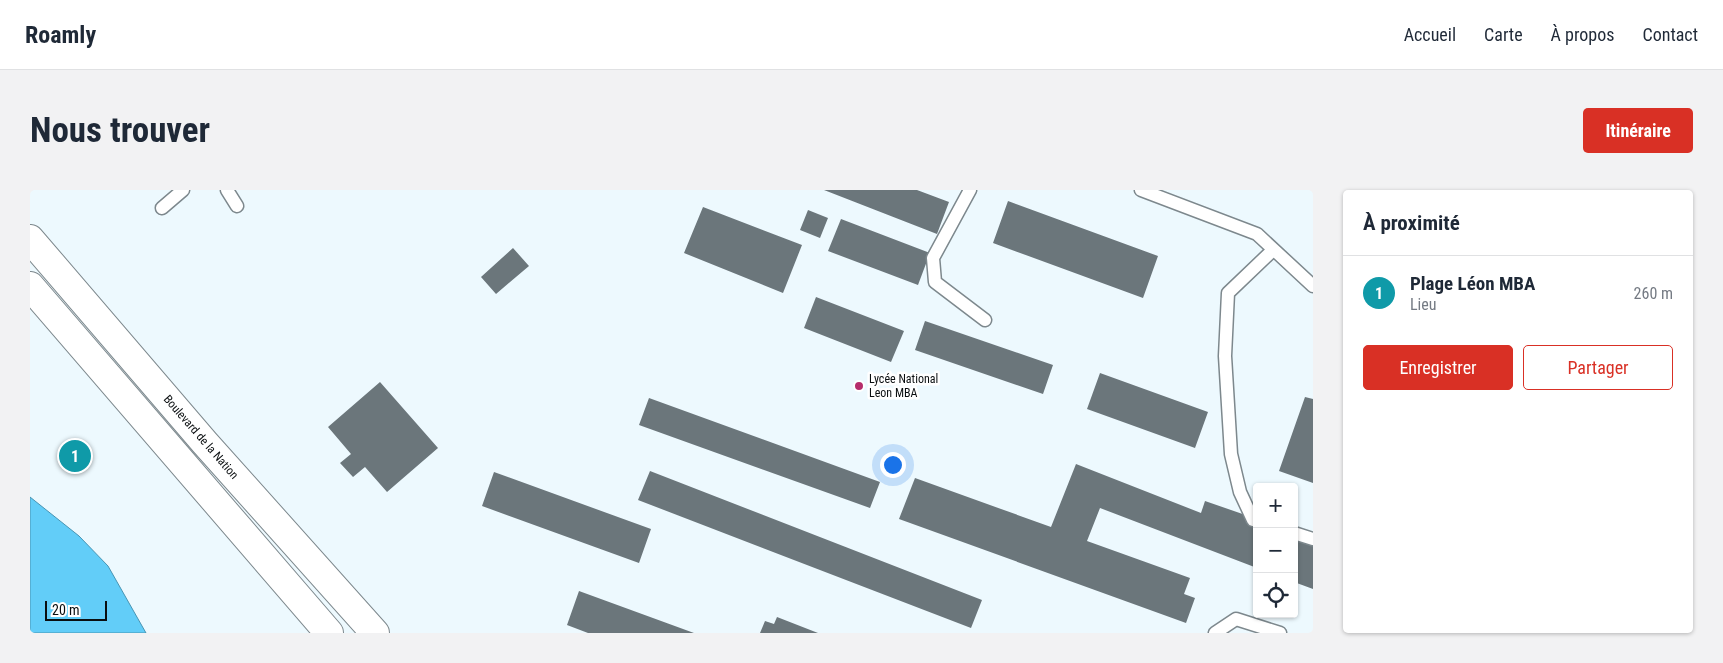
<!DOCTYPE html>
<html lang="fr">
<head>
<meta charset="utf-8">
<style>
  :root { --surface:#fff; --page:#f2f2f3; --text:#1f2937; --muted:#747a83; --line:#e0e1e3; --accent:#d93025 }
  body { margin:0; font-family:"Roboto Condensed",sans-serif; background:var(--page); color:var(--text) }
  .controls { position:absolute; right:15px; bottom:15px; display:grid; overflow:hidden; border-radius:5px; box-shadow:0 1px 4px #0004 }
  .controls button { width:45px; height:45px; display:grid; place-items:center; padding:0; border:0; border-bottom:1px solid var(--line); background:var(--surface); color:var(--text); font:25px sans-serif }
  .scale { position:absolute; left:15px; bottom:12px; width:62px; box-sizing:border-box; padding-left:5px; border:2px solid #0a0e10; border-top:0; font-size:14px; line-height:18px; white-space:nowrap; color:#0a0e10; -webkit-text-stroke:4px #fff; paint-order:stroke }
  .you { position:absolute; left:862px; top:274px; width:18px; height:18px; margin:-12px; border:4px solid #fff; border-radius:50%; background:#1a73e8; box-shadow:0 0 0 8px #1a73e833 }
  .badge { display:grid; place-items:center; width:32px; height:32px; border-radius:50%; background:var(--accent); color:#fff; font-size:16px; font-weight:700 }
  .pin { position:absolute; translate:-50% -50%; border:2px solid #fff; box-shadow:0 1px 5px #0006 }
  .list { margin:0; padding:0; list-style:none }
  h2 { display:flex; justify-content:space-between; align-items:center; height:65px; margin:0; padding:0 20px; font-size:21px }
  h2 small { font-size:16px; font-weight:400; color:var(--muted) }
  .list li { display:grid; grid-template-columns:32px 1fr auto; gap:15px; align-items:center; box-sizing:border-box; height:75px; padding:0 20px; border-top:1px solid var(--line) }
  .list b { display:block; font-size:19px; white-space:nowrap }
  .list p { margin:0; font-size:16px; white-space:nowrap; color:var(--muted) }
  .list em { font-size:16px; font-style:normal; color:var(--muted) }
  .actions { display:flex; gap:10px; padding:15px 20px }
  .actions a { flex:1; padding:11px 0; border:1px solid var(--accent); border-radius:5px; text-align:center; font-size:18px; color:var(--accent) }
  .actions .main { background:var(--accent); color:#fff }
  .icon { flex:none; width:28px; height:28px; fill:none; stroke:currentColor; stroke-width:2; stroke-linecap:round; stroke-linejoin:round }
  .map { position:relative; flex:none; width:1283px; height:443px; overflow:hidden; border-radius:5px }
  header { display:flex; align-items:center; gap:30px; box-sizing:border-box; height:70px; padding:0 25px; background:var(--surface); border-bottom:1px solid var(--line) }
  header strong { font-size:24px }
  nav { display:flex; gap:28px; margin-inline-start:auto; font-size:18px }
  .intro { display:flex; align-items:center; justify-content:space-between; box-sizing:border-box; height:120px; padding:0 30px }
  h1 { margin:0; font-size:35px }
  .button { padding:12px 22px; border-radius:5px; background:var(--accent); color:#fff; font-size:18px; font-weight:700 }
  main { display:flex; gap:30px; padding:0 30px }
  aside { flex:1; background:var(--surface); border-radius:5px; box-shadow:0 1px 4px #0004 }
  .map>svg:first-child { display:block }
  .water { fill:#62cdf8; stroke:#4894b2 }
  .building { fill:#6b767b }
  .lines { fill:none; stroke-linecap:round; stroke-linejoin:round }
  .lane-casing { stroke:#7d888d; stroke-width:15 }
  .primary-casing { stroke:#7d888d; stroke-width:30 }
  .lane { stroke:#fff; stroke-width:12 }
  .primary { stroke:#fff; stroke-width:28 }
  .poi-dot { fill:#b62d6b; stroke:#fff; stroke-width:2 }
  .labels { text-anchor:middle; stroke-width:5; stroke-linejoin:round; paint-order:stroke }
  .poi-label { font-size:12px; fill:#0a0e10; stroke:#fff; text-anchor:start }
  .street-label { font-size:12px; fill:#0a0e10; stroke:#fff }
</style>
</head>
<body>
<header>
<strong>Roamly</strong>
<nav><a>Accueil</a><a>Carte</a><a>À propos</a><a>Contact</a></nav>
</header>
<div class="intro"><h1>Nous trouver</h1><a class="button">Itinéraire</a></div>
<main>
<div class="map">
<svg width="1283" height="443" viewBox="0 0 1283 443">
  <rect width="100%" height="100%" fill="#edf9fe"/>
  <path class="water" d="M0,307L49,346L78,376L116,443H0Z"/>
  <path class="building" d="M794,0H887L919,12L907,44Z
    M978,11L1128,66L1113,108L963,53Z
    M673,17L772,55L753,103L654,63Z
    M778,20L798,28L790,48L770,40Z
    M811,29L900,63L888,95L798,61Z
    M483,58L499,76L466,104L451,87Z
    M786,107L874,141L861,172L774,138Z
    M895,131L1023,175L1013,204L885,160Z
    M1070,183L1178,222L1165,258L1057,219Z
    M350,192L408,258L357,302L335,277L323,287L310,273L321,264L298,237Z
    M1275,207L1283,209V293L1249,281Z
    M619,208L850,292L840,318L609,235Z
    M1046,274L1171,323L1175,311L1227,329V378L1070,318L1057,351L1160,388L1154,404L1165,408L1156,433L869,329L885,288L1021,337Z
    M620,281L952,410L941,438L608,310Z
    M464,282L621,339L609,373L452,316Z
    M1264,343L1283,350V399L1264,392Z
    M549,401L664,443H558L537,435Z
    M747,427L788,443H730L735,431L744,434Z"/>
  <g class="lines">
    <g class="lane-casing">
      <path id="lane" d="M197,0L207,16
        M940,0L903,68L905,92L955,130
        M1111,0L1227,44L1283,96
        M132,18L153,0
        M1227,331L1223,330L1210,302L1201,264L1195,166L1198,103L1243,60
        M1264,343L1283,349
        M1185,443L1206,429L1250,443"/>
    </g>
    <g class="primary-casing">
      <path id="primary" d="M0,49L175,253L345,443
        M0,96L299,443"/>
    </g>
    <use href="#lane" class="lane"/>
    <use href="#primary" class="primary"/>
  </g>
  <circle class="poi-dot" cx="829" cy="196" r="5"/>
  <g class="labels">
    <g class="poi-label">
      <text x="839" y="193">Lycée National<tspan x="839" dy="14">Leon MBA</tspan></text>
    </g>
    <g class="street-label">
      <text transform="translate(171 247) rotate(49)" y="4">Boulevard de la Nation</text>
    </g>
  </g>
</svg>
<div class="controls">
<button>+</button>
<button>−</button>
<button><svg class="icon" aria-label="locate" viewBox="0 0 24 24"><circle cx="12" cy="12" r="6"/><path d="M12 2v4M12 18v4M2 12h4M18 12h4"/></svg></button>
</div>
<div class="scale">20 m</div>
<div class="you"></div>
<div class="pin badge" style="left:45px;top:266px;background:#0f9aa8">1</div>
</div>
<aside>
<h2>À proximité<small></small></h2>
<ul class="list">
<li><span class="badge" style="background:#0f9aa8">1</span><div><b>Plage Léon MBA</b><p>Lieu</p></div><em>260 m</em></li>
</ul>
<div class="actions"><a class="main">Enregistrer</a><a>Partager</a></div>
</aside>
</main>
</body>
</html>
